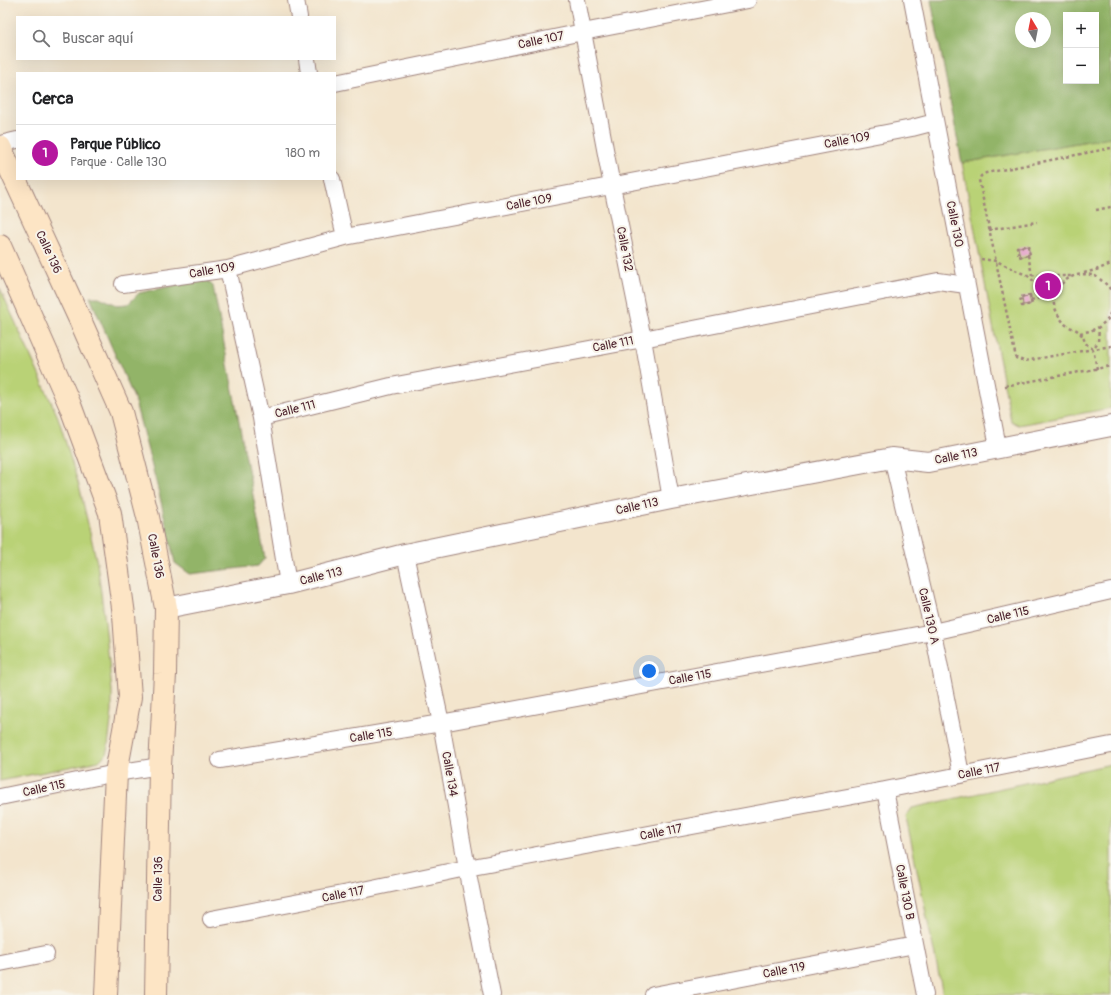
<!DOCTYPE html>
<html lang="es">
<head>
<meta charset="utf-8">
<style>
  :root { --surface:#fff; --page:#f2f2f2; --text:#202124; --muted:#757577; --line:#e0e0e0; --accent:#b5179e }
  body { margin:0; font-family:Pangolin,sans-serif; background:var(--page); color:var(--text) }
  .controls { position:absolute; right:12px; top:12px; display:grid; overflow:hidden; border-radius:0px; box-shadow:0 4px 16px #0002 }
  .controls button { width:36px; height:36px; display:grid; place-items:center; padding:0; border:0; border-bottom:1px solid var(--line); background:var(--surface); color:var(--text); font:20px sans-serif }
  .compass { position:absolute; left:1015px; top:12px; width:36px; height:36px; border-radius:50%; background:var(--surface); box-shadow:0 4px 16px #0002; rotate:350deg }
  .you { position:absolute; left:649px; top:671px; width:14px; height:14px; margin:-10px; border:3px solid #fff; border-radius:50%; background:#1a73e8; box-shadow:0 0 0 6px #1a73e833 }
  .badge { display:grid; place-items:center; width:26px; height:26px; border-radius:50%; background:var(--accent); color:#fff; font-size:13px; font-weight:700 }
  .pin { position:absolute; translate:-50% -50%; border:2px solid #fff; box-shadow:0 1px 4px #0006 }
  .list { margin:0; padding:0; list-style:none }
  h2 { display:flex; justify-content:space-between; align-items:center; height:52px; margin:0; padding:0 16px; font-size:17px }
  h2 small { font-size:13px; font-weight:400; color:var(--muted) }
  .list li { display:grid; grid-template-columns:26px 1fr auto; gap:12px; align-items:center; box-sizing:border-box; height:56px; padding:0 16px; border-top:1px solid var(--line) }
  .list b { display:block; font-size:15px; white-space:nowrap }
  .list p { margin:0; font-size:13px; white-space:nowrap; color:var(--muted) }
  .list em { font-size:13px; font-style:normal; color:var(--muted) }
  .icon { flex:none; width:22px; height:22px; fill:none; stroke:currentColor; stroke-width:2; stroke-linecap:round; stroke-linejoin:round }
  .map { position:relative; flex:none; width:1111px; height:995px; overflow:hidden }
  .search { position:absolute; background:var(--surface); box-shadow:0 4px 16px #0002; left:16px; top:16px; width:320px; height:44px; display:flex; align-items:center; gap:10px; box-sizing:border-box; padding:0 14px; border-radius:0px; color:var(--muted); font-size:15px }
  .panel { position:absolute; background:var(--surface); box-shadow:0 4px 16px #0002; left:16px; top:72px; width:320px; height:108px; border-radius:0px }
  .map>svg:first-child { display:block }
  .green { fill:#b9d276; stroke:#827850 }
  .forest { fill:#92b467; stroke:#6e6a49; fill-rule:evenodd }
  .building { fill:#e39dc8 }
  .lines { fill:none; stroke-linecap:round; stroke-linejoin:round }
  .minor-casing { stroke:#9e827c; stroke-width:18 }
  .tertiary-casing { stroke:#9e827c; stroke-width:22 }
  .secondary-casing { stroke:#9e827c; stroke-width:24 }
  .path { stroke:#9e827c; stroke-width:2.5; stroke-dasharray:3 3; stroke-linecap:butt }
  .minor { stroke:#fff; stroke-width:16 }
  .tertiary { stroke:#fff; stroke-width:20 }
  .secondary { stroke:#fde5c5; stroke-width:22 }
  .labels { text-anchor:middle; stroke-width:4; stroke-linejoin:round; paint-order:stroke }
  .street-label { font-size:12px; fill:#4a1f2b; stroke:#f7f3e8 }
</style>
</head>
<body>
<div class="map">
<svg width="1111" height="995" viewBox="0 0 1111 995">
  <rect width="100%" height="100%" fill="#f7f3e8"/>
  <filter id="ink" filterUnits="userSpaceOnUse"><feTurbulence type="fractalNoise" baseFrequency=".025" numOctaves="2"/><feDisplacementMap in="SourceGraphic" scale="8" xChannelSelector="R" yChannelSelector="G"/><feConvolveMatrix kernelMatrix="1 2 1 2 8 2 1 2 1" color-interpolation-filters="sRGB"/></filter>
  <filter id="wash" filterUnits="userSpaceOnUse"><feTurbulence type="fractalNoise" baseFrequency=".012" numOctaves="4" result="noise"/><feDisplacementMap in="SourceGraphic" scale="16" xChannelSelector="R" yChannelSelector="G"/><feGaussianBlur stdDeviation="0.9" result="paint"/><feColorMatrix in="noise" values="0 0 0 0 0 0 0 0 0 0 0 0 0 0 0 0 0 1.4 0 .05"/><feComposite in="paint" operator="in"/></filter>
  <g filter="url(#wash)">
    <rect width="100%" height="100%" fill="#f3e5cd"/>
    <path class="green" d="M1111,137V408L1019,425L1011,421L962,163Z
      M0,288L58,417L80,489L97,563L105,622L112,691V712L108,746L106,754L99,761L0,781Z
      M1111,764V995H943L906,817L912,808Z"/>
    <path class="forest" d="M931,0H1111V137L962,163ZM1066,15H1096V81H1066ZM1021,18H1045V42H1021Z
      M205,279L213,286L265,558L258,566L190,574L175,563L159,493L134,398L90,297H99L117,305L128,304L139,293Z"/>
    <g id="blocks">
      <path class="building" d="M1028,246L1030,254L1020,257L1018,247Z
        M1029,296L1031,304L1023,305L1022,297Z"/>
    </g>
  </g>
  <g filter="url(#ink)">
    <use href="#blocks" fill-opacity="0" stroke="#9e827c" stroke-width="1"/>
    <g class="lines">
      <g class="minor-casing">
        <path id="minor" d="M296,0L299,17
          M577,0L612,186L643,339L671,499
          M912,0L998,447
          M307,59L309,73
          M335,83L583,32L748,0
          M0,144L17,140
          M332,179L345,237
          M228,269L261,418L288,584
          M123,284L228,269L345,237L912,128L935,122
          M261,418L391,386L643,339L938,281L966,285
          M892,458L933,632L961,774
          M405,554L441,723L467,868L492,995
          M220,760L441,723L933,632L1111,591
          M885,790L925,995
          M0,797L116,773L160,766
          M211,919L358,891L467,868L885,790L1111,745
          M0,963L46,954
          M653,995L915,945"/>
      </g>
      <g class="tertiary-casing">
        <path id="tertiary" d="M166,608L288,584L405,554L671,499L892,458L928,462L1111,426"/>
      </g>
      <g class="secondary-casing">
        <path id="secondary" d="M0,147L81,322L121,412L148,517L166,608L165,674L160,766L156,995
          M0,246L70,405L110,513L124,615L130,697L116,773L106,995"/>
      </g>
      <path class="path" d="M1111,148L986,173L981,176L979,180L1016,358L1024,361L1111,346
        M1096,210L1111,207
        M989,230L1037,222
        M1028,255L1019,257L1017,247L1028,246L1030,255H1028L1032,275
        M981,259L996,261L1026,275L1056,276H1072
        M1084,273L1096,270L1111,264
        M1027,275L1054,300
        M1030,295L1032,304L1022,306L1020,297Z
        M1031,300L1050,296
        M1080,333L1090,331L1099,327
        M1093,349C1082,343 1086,339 1080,333C1076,328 1068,328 1064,323C1059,317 1052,306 1054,298C1057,282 1075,271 1091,275C1095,275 1099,278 1102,281C1106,284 1110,287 1111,292
        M1097,369L1093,349L1098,342L1099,327L1108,319L1111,311
        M1005,386L1111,366"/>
      <use href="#minor" class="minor"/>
      <use href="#tertiary" class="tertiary"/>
      <use href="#secondary" class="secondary"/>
    </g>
  </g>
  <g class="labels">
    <g class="street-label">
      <text transform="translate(541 40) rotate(-12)" y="4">Calle 107</text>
      <text transform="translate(847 140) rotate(-11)" y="4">Calle 109</text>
      <text transform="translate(529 202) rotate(-11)" y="4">Calle 109</text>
      <text transform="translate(955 224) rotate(79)" y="4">Calle 130</text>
      <text transform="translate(625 249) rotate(79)" y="4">Calle 132</text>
      <text transform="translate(49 252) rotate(65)" y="4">Calle 136</text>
      <text transform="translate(212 270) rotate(-10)" y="4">Calle 109</text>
      <text transform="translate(613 344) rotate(-11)" y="4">Calle 111</text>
      <text transform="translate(295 409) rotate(-14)" y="4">Calle 111</text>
      <text transform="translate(956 456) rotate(-11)" y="4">Calle 113</text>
      <text transform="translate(637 506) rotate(-12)" y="4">Calle 113</text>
      <text transform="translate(156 556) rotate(79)" y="4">Calle 136</text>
      <text transform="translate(321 576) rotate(-14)" y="4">Calle 113</text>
      <text transform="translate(1008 615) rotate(-13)" y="4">Calle 115</text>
      <text transform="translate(929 616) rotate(77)" y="4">Calle 130 A</text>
      <text transform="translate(690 677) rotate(-10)" y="4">Calle 115</text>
      <text transform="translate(371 735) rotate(-9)" y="4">Calle 115</text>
      <text transform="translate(979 771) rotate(-11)" y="4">Calle 117</text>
      <text transform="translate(450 774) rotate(80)" y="4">Calle 134</text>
      <text transform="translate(44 788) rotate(-12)" y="4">Calle 115</text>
      <text transform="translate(661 832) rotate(-11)" y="4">Calle 117</text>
      <text transform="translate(158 879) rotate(-89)" y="4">Calle 136</text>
      <text transform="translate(905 892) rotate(79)" y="4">Calle 130 B</text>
      <text transform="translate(343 894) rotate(-11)" y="4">Calle 117</text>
      <text transform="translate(784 970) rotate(-11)" y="4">Calle 119</text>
    </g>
  </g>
</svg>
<div class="controls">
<button>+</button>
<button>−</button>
</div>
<svg class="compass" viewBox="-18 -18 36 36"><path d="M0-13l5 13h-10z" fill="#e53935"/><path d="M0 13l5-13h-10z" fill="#757577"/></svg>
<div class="you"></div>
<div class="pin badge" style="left:1048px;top:286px">1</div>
<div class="search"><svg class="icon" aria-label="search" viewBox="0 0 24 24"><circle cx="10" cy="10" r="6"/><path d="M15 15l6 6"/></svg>Buscar aquí</div>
<section class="panel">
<h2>Cerca<small></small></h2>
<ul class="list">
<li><span class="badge">1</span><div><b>Parque Público</b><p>Parque · Calle 130</p></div><em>180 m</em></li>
</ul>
</section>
</div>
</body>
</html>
